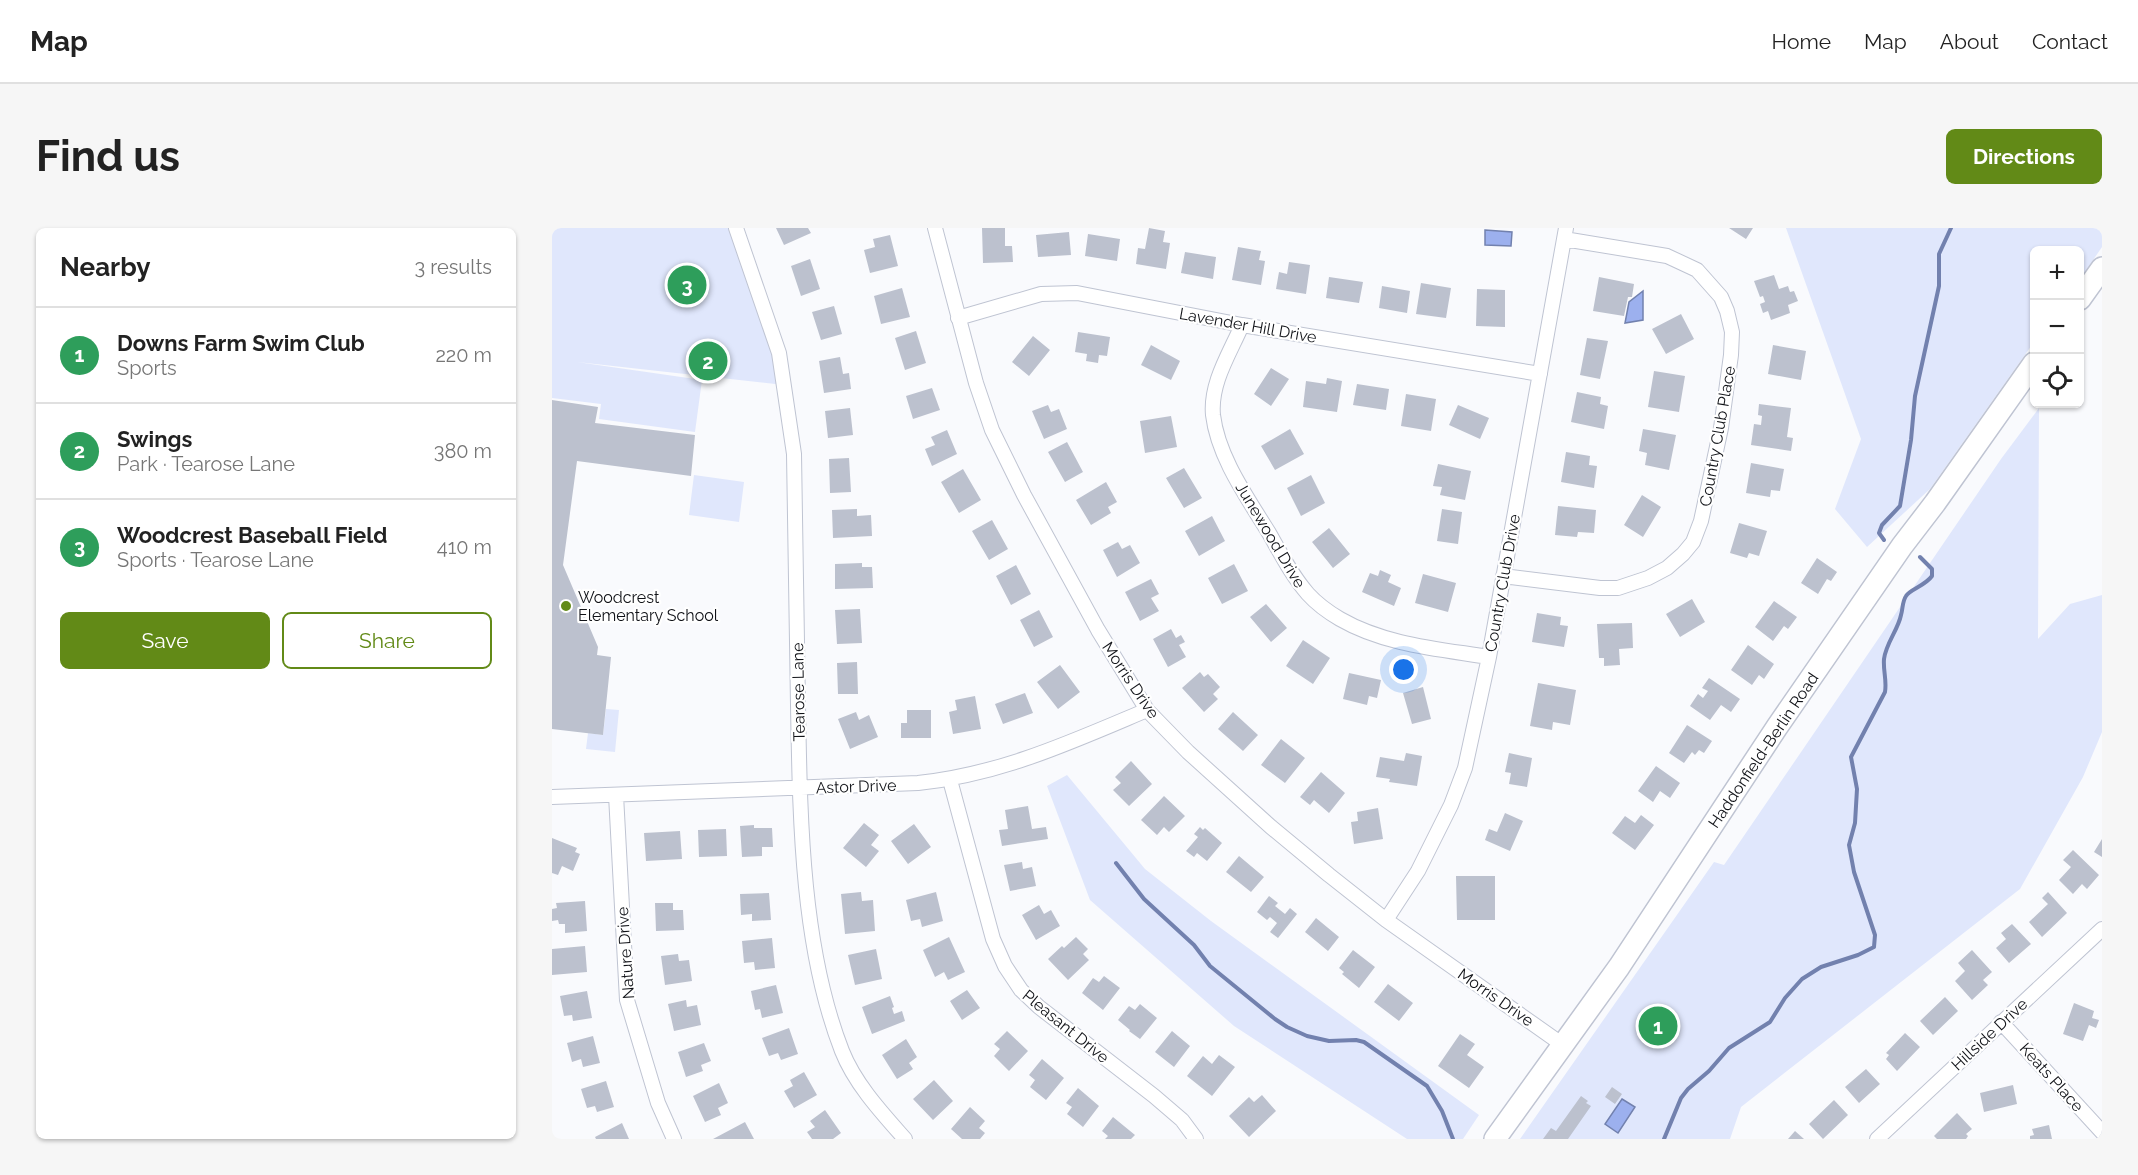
<!DOCTYPE html>
<html lang="en">
<head>
<meta charset="utf-8">
<style>
  :root { --surface:#fff; --page:#f6f6f6; --text:#222; --muted:#767676; --line:#e0e0e0; --accent:#628a17 }
  body { margin:0; font-family:Raleway,sans-serif; background:var(--page); color:var(--text) }
  .controls { position:absolute; right:18px; top:18px; display:grid; overflow:hidden; border-radius:9px; box-shadow:0 2px 4px #0004 }
  .controls button { width:54px; height:54px; display:grid; place-items:center; padding:0; border:0; border-bottom:2px solid var(--line); background:var(--surface); color:var(--text); font:30px sans-serif }
  .you { position:absolute; left:852px; top:442px; width:21px; height:21px; margin:-15px; border:4px solid #fff; border-radius:50%; background:#1a73e8; box-shadow:0 0 0 9px #1a73e833 }
  .badge { display:grid; place-items:center; width:39px; height:39px; border-radius:50%; background:var(--accent); color:#fff; font-size:20px; font-weight:700 }
  .pin { position:absolute; translate:-50% -50%; border:3px solid #fff; box-shadow:0 2px 6px #0006 }
  .list { margin:0; padding:0; list-style:none }
  h2 { display:flex; justify-content:space-between; align-items:center; height:78px; margin:0; padding:0 24px; font-size:26px }
  h2 small { font-size:20px; font-weight:400; color:var(--muted) }
  .list li { display:grid; grid-template-columns:39px 1fr auto; gap:18px; align-items:center; box-sizing:border-box; height:96px; padding:0 24px; border-top:2px solid var(--line) }
  .list b { display:block; font-size:22px; white-space:nowrap }
  .list p { margin:0; font-size:20px; white-space:nowrap; color:var(--muted) }
  .list em { font-size:20px; font-style:normal; color:var(--muted) }
  .actions { display:flex; gap:12px; padding:18px 24px }
  .actions a { flex:1; padding:14px 0; border:2px solid var(--accent); border-radius:9px; text-align:center; font-size:21px; color:var(--accent) }
  .actions .main { background:var(--accent); color:#fff }
  .icon { flex:none; width:33px; height:33px; fill:none; stroke:currentColor; stroke-width:2; stroke-linecap:round; stroke-linejoin:round }
  .map { position:relative; flex:none; width:1550px; height:911px; overflow:hidden; border-radius:9px }
  header { display:flex; align-items:center; gap:36px; box-sizing:border-box; height:84px; padding:0 30px; background:var(--surface); border-bottom:2px solid var(--line) }
  header strong { font-size:28px }
  nav { display:flex; gap:33px; margin-inline-start:auto; font-size:21px }
  .intro { display:flex; align-items:center; justify-content:space-between; box-sizing:border-box; height:144px; padding:0 36px }
  h1 { margin:0; font-size:42px }
  .button { padding:15px 27px; border-radius:9px; background:var(--accent); color:#fff; font-size:21px; font-weight:700 }
  main { display:flex; gap:36px; padding:0 36px }
  aside { flex:1; background:var(--surface); border-radius:9px; box-shadow:0 2px 4px #0004 }
  .map>svg:first-child { display:block }
  .green { fill:#e0e7fc }
  .water { fill:#9cb0ee; stroke:#7281ae; stroke-width:1.5 }
  .lines { fill:none; stroke-linecap:round; stroke-linejoin:round }
  .stream { stroke:#7281ae; stroke-width:4 }
  .building { fill:#bcc1ce }
  .street-casing { stroke:#bfc4d2; stroke-width:16 }
  .primary-casing { stroke:#bfc4d2; stroke-width:24 }
  .street { stroke:#fff; stroke-width:14 }
  .primary { stroke:#fff; stroke-width:21 }
  .poi-dot { fill:#628a17; stroke:#fff; stroke-width:2 }
  .labels { text-anchor:middle; stroke-width:4.5; stroke-linejoin:round; paint-order:stroke }
  .street-label { font-size:16px; fill:#101217; stroke:#fff }
  .poi-label { font-size:16px; fill:#101217; stroke:#fff; text-anchor:start }
</style>
</head>
<body>
<header>
<strong>Map</strong>
<nav><a>Home</a><a>Map</a><a>About</a><a>Contact</a></nav>
</header>
<div class="intro"><h1>Find us</h1><a class="button">Directions</a></div>
<main>
<aside>
<h2>Nearby<small>3 results</small></h2>
<ul class="list">
<li><span class="badge" style="background:#2e9e5b">1</span><div><b>Downs Farm Swim Club</b><p>Sports</p></div><em>220 m</em></li>
<li><span class="badge" style="background:#2e9e5b">2</span><div><b>Swings</b><p>Park · Tearose Lane</p></div><em>380 m</em></li>
<li><span class="badge" style="background:#2e9e5b">3</span><div><b>Woodcrest Baseball Field</b><p>Sports · Tearose Lane</p></div><em>410 m</em></li>
</ul>
<div class="actions"><a class="main">Save</a><a>Share</a></div>
</aside>
<div class="map">
<svg width="1550" height="911" viewBox="0 0 1550 911">
  <rect width="100%" height="100%" fill="#f9fafd"/>
  <path class="green" d="M0,0H184L232,157L25,134L150,152L143,204L47,191L49,176L0,170Z
    M1234,0H1550V19L1528,51V22H1482V114L1378,261L1315,319L1283,281L1309,211Z
    M1487,180L1486,411L1518,376L1550,367V504L1531,549L1468,661L1189,879L1178,911H968L1162,634L1172,637L1449,231Z
    M142,247L192,254L187,294L137,287Z
    M54,481L67,482L63,524L34,521L36,505L51,507Z
    M515,547L593,641L659,693L927,887L911,911H855L682,798L538,672L495,558Z"/>
  <path class="water" d="M933,2L960,4L959,18L933,17Z
    M1091,63V92L1073,95L1077,74Z
    M1070,871L1083,879L1066,905L1053,896Z"/>
  <g class="lines">
    <path class="stream" d="M1332,312L1327,305L1330,297L1348,278L1359,212L1363,168L1387,58V26L1399,0
      M564,635L592,671L642,717L658,738L723,791L735,799L755,808L777,813L804,812L812,814L875,858L890,883L901,911
      M1112,911L1129,870L1136,861L1157,843L1177,820L1218,794L1233,770L1250,751L1269,739L1306,727L1322,719L1323,707L1302,644L1297,617L1303,595L1305,561L1299,529L1333,464C1335,452 1331,443 1332,431C1334,415 1346,402 1349,387C1351,381 1350,374 1354,368C1358,361 1373,358 1380,348V341L1368,329"/>
  </g>
  <path class="building" d="M224,0H256L259,5L232,17Z
    M430,0H453V18H460L461,34L431,35Z
    M597,0L613,3L611,14L618,15L614,41L584,36L586,20L593,21Z
    M1177,0H1201L1194,11Z
    M517,4L519,27L486,29L484,7Z
    M536,6L568,11L565,33L533,28Z
    M338,7L346,38L318,45L312,22L323,19L321,11Z
    M686,19L709,23L707,32L713,33L709,57L680,52Z
    M633,24L664,29L661,51L629,45Z
    M258,31L268,61L249,68L239,38Z
    M737,34L758,37L754,66L724,61L727,44L735,46Z
    M1222,47L1227,61L1236,58L1238,64L1242,63L1246,73L1236,77L1238,85L1219,92L1216,83L1211,85L1208,76L1213,74L1211,68L1208,69L1202,53Z
    M777,49L811,54L807,75L774,70Z
    M1047,49L1082,56L1080,69H1076L1072,88L1041,83Z
    M869,55L899,60L894,90L864,86Z
    M830,58L858,63L855,85L827,80Z
    M350,60L358,89L329,96L322,68Z
    M925,61L953,62V99L924,98Z
    M282,78L290,106L269,112L260,84Z
    M1129,86L1142,111L1114,126L1100,101Z
    M364,103L374,135L353,142L343,110Z
    M526,104L558,109L555,128L547,127L546,135L534,133L535,126L523,124Z
    M481,108L498,122L477,148L460,134Z
    M1035,110L1056,113L1048,151L1028,147Z
    M599,117L628,133L619,152L589,137Z
    M1221,117L1254,123L1249,152L1216,146Z
    M288,129L291,146L297,145L299,161L272,165L267,133Z
    M719,140L737,151L719,178L702,166Z
    M1102,143L1133,148L1127,184L1096,179Z
    M775,150L790,153L785,184L751,179L754,153L774,156Z
    M805,156L837,161L834,182L801,177Z
    M380,160L388,182L361,191L354,168Z
    M1025,164L1049,169L1048,176L1056,178L1052,201L1019,194Z
    M854,166L884,171L879,203L849,198Z
    M0,172L46,179L43,195L143,207L139,248L25,233L11,337L46,419L45,427L59,429L51,507L0,501Z
    M1207,176L1239,180L1235,209L1241,210L1239,223L1199,217L1202,196L1209,197L1210,188L1206,187Z
    M496,177L499,184L507,181L515,201L492,211L480,183Z
    M906,177L937,190L928,211L897,197Z
    M298,180L301,207L276,210L273,183Z
    M619,188L625,219L593,225L588,193Z
    M738,201L752,226L723,242L709,218Z
    M1091,201L1124,207L1117,242L1093,237L1095,225L1087,223Z
    M395,202L405,226L380,238L373,221L383,217L379,209Z
    M515,214L531,244L513,254L496,224Z
    M1014,224L1038,228L1037,237L1045,238L1042,260L1009,254Z
    M297,230L299,264L278,265L277,231Z
    M1199,235L1232,241L1228,263L1219,262L1218,269L1194,265Z
    M886,236L919,243L913,272L888,267L890,259L881,258Z
    M632,240L650,270L632,280L614,250Z
    M411,241L429,272L407,285L389,254Z
    M759,247L773,275L749,288L735,260Z
    M554,254L565,274L556,279L559,285L539,297L524,272Z
    M1090,267L1109,279L1091,309L1072,297Z
    M1006,278L1044,282L1042,305L1026,304L1025,309L1003,307Z
    M305,281V288L319,287L320,308L281,310L280,282Z
    M890,281L910,284L906,316L885,313Z
    M660,288L673,313L647,328L633,303Z
    M440,292L456,321L437,332L420,303Z
    M1187,295L1215,303L1207,328L1197,325L1195,330L1178,325Z
    M777,300L798,326L781,340L760,314Z
    M566,314L570,321L578,317L588,335L565,349L551,322Z
    M1265,330L1285,344L1279,353L1275,351L1266,366L1249,355Z
    M310,335V339H320L321,360L283,361V336Z
    M682,336L696,363L670,376L656,350Z
    M464,337L479,366L459,377L444,348Z
    M828,342L839,347L836,354L849,360L842,378L810,364L818,345L826,348Z
    M871,346L904,355L896,384L863,375Z
    M599,351L607,366L599,370L607,383L588,393L573,364Z
    M1140,371L1153,394L1128,409L1114,386Z
    M1222,373L1245,389L1236,401L1232,398L1221,413L1203,399Z
    M714,376L735,400L719,414L698,389Z
    M308,381L310,415L285,416L283,382Z
    M487,382L501,409L482,419L468,392Z
    M985,385L1009,389L1008,397L1016,398L1012,419L980,414Z
    M1080,395L1081,420L1067,421L1068,437L1052,438V430H1047L1045,396Z
    M619,401L624,410L629,407L633,414L627,417L634,429L616,439L601,411Z
    M751,412L778,430L761,456L734,438Z
    M1196,417L1222,436L1212,451L1207,447L1200,457L1179,442Z
    M305,434L306,466H286L285,435Z
    M508,437L528,464L506,481L485,454Z
    M648,444L652,449L656,446L668,459L661,466L666,471L652,484L630,460Z
    M797,445L829,452L825,470L817,468L815,477L791,471Z
    M1157,450L1188,471L1179,484L1169,477L1158,492L1138,478L1146,466L1151,470L1156,463L1150,460Z
    M986,455L1024,462L1018,497L1001,494L1000,502L978,498Z
    M871,459L879,491L860,496L851,465Z
    M473,465L481,485L451,496L443,476Z
    M423,468L429,501L401,506L397,484L405,482L403,472Z
    M355,482H379V510H349V495H355Z
    M304,484L307,492L317,487L326,509L298,521L286,491Z
    M681,484L706,507L691,523L666,501Z
    M1135,497L1160,513L1152,525L1147,522L1143,527L1140,524L1132,535L1117,525Z
    M729,511L753,530L733,555L709,537Z
    M854,525L870,528L865,558L837,554L838,551L824,549L828,529L852,533Z
    M957,525L980,530L975,559L957,556L959,545L953,544Z
    M579,533L600,556L577,578L561,562L569,555L563,549Z
    M1104,538L1128,555L1118,570L1108,563L1101,574L1086,563Z
    M769,544L793,565L777,585L762,572L758,577L748,569Z
    M612,568L633,588L617,604L612,599L605,607L589,592Z
    M476,578L480,601L494,599L496,611L450,618L447,602L456,601L453,582Z
    M826,580L831,611L802,616L799,594L806,593L805,584Z
    M953,585L971,593L958,623L933,612L937,601L945,604Z
    M1089,587L1102,597L1083,622L1060,605L1073,588L1083,595Z
    M312,595L327,607L319,617L327,623L314,639L291,620Z
    M362,596L379,619L356,636L339,613Z
    M202,597V600H220L221,619H210V628L190,629L188,598Z
    M648,599L651,602L653,600L670,615L655,633L645,625L642,629L634,623L646,609L642,606Z
    M174,601L175,628L147,629L146,602Z
    M128,603L130,631L94,633L92,605Z
    M0,610L25,620L23,624L28,626L21,643L10,638L6,647L0,645Z
    M1550,611V629L1542,624Z
    M1521,622L1547,647L1535,661L1530,656L1521,666L1507,652L1519,639L1511,632Z
    M687,628L712,649L699,664L674,644Z
    M470,634L471,641L480,639L484,658L458,663L452,637Z
    M904,648H943V692H905Z
    M309,664L310,673L321,672L323,703L293,706L289,666Z
    M384,664L391,693L370,699L368,691L359,693L354,672Z
    M1496,664L1515,685L1490,709L1477,694L1496,676L1490,670Z
    M217,665L219,692L200,693V686L189,687L188,666Z
    M717,668L726,675L723,678L733,686L738,680L745,686L726,710L718,704L725,695L718,689L715,692L705,684Z
    M33,673L35,703L13,705V696H7L6,692L0,693V681L5,680L4,675Z
    M103,675H121V682H131L132,702L104,703Z
    M487,677L492,686L499,682L508,698L484,712L470,687Z
    M764,690L787,709L776,723L753,704Z
    M1460,696L1479,716L1457,735L1444,720L1454,711L1449,705Z
    M397,709L413,744L396,752L392,744L383,749L371,722Z
    M524,709L536,721L531,726L537,732L516,752L496,731L510,718L512,720Z
    M220,710L223,740L203,742L202,734L192,735L190,713Z
    M33,718L35,744L0,747V721Z
    M324,721L330,751L303,757L296,727Z
    M801,722L823,739L807,760L790,746L792,744L787,740Z
    M1420,722L1440,744L1431,752L1436,757L1420,772L1403,753L1413,743L1406,735Z
    M126,726L127,733L137,732L140,753L113,757L109,728Z
    M552,748L568,760L551,782L530,765L541,750L547,754Z
    M836,756L861,775L847,793L822,774Z
    M224,757L231,785L210,790L208,781L203,782L199,763Z
    M415,762L428,780L410,792L398,773Z
    M35,763L40,790L21,793L20,787L12,788L8,768Z
    M338,768L342,779L340,780L342,786L350,783L353,793L320,806L310,779Z
    M1393,769L1406,783L1381,807L1368,793Z
    M134,772L135,779L145,777L149,797L122,803L116,776Z
    M1522,775L1542,783L1540,790L1547,792L1544,800L1537,797L1531,813L1511,806Z
    M588,776L605,790L588,811L577,803L578,802L566,792L577,778L583,782Z
    M237,800L246,826L229,832L226,825L217,828L210,810Z
    M455,803L476,823L457,843L442,828L448,821L442,816Z
    M620,803L638,818L622,839L603,824Z
    M1353,805L1368,819L1345,843L1334,831L1337,827L1334,825Z
    M908,806L923,816L915,827L932,839L917,860L886,838Z
    M41,808L48,835L31,839L29,831L20,834L15,815Z
    M354,811L365,829L357,835L361,841L345,851L330,827Z
    M152,815L159,833L149,837L151,843L134,849L126,824Z
    M667,827L683,839L660,868L635,848L651,828L660,836Z
    M490,831L512,850L494,872L478,859L483,852L477,847Z
    M1314,841L1328,856L1307,875L1293,859Z
    M252,844L265,867L242,880L232,863L241,858L238,852Z
    M382,852L401,873L381,892L361,871Z
    M54,853L62,879L45,884L43,878L35,880L29,861Z
    M167,855L176,875L166,880L169,887L153,894L141,868Z
    M1461,857L1465,876L1432,884L1428,865Z
    M1060,859L1070,866L1063,876L1053,869Z
    M526,860L547,878L531,899L515,886L520,879L514,875Z
    M710,867L724,883L697,909L677,888L697,869L702,874Z
    M1029,868L1036,873L1034,875L1039,878L1016,911H991L999,900L1004,903Z
    M1282,872L1296,887L1271,911L1257,896Z
    M418,879L433,893L427,900L433,905L428,911H410L399,901Z
    M273,882L289,905L281,911H260L255,904L263,899L258,893Z
    M1405,885L1420,901L1414,906L1416,908L1414,911H1385L1382,908Z
    M561,889L583,907L579,911H553L556,908L550,903Z
    M193,894L202,911H161Z
    M70,895L77,911H44L43,909Z
    M1497,897L1500,911H1478V908L1482,907L1480,901Z
    M1243,903L1252,911H1236Z"/>
  <g class="lines">
    <g class="street-casing">
      <path id="street" d="M184,0L227,125L242,226C243,310 245,393 246,477C248,588 249,718 290,823C303,856 330,885 353,911
        M383,0L424,155L440,202L472,267L546,402L595,482L636,524L719,599L777,647L834,692L1011,817
        M406,90L489,66L525,65L690,97L988,146
        M690,97C678,125 658,155 661,187C666,229 695,269 717,305C729,326 740,348 756,366C766,377 776,384 788,391C833,417 887,421 937,429
        M951,348L1048,360H1066L1096,350L1115,340L1131,326L1141,314L1149,293L1169,200L1179,127L1180,104L1175,83L1169,69L1145,42L1115,28L1012,11
        M398,552L441,711L453,738L469,762L487,779L602,868L630,892L644,911
        M64,567L75,772L106,875L122,911
        M0,569L366,555C450,546 519,514 595,482
        M834,692L866,643L899,577L913,540L937,429L1014,0
        M1449,794L1550,904
        M1325,911L1550,701"/>
    </g>
    <g class="primary-casing">
      <path id="primary" d="M1528,71L1550,40
        M943,911L1067,739L1225,499L1350,318L1383,275L1482,135"/>
    </g>
    <use href="#street" class="street"/>
    <use href="#primary" class="primary"/>
  </g>
  <circle class="poi-dot" cx="14" cy="378" r="6"/>
  <g class="labels">
    <g class="street-label">
      <text transform="translate(696 97) rotate(10)" y="6">Lavender Hill Drive</text>
      <text transform="translate(1165 208) rotate(-80)" y="6">Country Club Place</text>
      <text transform="translate(719 307) rotate(59)" y="6">Junewood Drive</text>
      <text transform="translate(950 355) rotate(-80)" y="6">Country Club Drive</text>
      <text transform="translate(579 452) rotate(56)" y="6">Morris Drive</text>
      <text transform="translate(246 464) rotate(-91)" y="6">Tearose Lane</text>
      <text transform="translate(1211 522) rotate(-56)" y="6">Haddonfield-Berlin Road</text>
      <text transform="translate(304 558) rotate(-2)" y="6">Astor Drive</text>
      <text transform="translate(73 725) rotate(-94)" y="6">Nature Drive</text>
      <text transform="translate(944 769) rotate(35)" y="6">Morris Drive</text>
      <text transform="translate(514 798) rotate(39)" y="6">Pleasant Drive</text>
      <text transform="translate(1437 806) rotate(-43)" y="6">Hillside Drive</text>
      <text transform="translate(1500 849) rotate(48)" y="6">Keats Place</text>
    </g>
    <g class="poi-label">
      <text x="26" y="375">Woodcrest<tspan x="26" dy="18">Elementary School</tspan></text>
    </g>
  </g>
</svg>
<div class="controls">
<button>+</button>
<button>−</button>
<button><svg class="icon" aria-label="locate" viewBox="0 0 24 24"><circle cx="12" cy="12" r="6"/><path d="M12 2v4M12 18v4M2 12h4M18 12h4"/></svg></button>
</div>
<div class="you"></div>
<div class="pin badge" style="left:1106px;top:798px;background:#2e9e5b">1</div>
<div class="pin badge" style="left:156px;top:133px;background:#2e9e5b">2</div>
<div class="pin badge" style="left:135px;top:57px;background:#2e9e5b">3</div>
</div>
</main>
</body>
</html>
